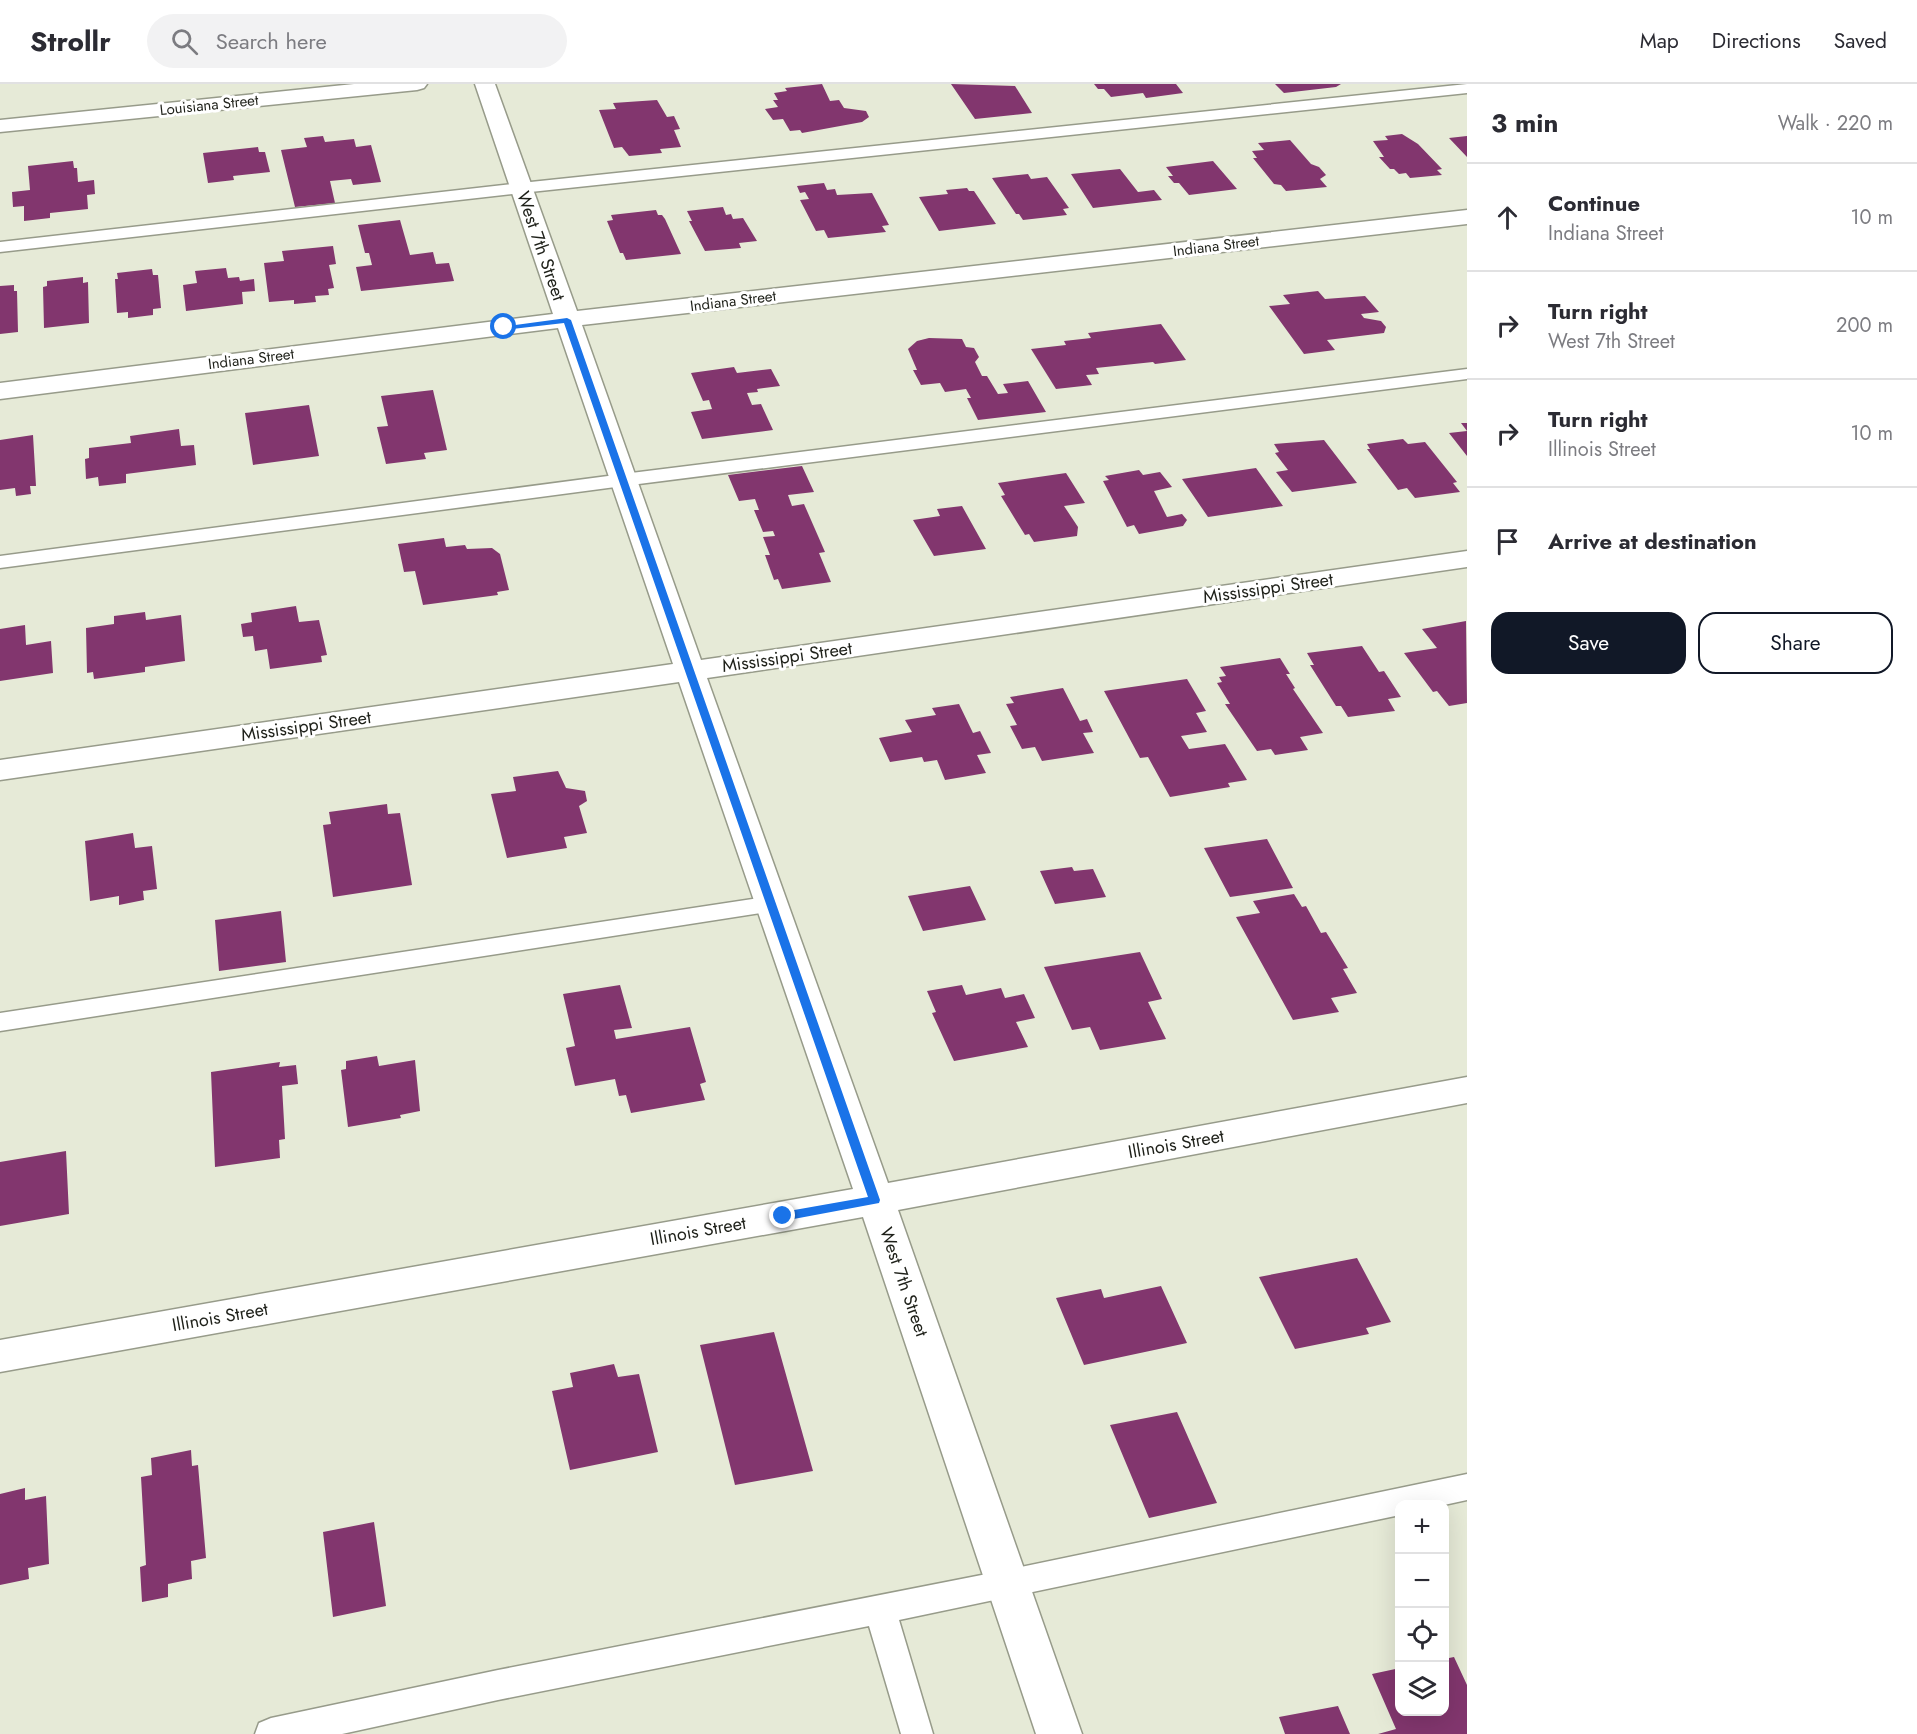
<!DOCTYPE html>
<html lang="en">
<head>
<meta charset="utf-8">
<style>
  :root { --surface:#fff; --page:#f2f2f3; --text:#2b2b33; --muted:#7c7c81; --line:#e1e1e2; --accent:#111827 }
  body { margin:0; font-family:Jost,sans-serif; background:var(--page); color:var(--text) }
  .controls { position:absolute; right:18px; bottom:18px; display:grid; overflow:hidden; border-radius:12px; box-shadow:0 6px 24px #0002 }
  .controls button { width:54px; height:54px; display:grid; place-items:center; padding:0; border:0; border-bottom:2px solid var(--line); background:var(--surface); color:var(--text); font:30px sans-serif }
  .stop { position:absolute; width:18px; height:18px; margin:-14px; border:4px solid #1a73e8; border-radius:50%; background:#fff }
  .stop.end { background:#1a73e8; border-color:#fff; box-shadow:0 2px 6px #0008 }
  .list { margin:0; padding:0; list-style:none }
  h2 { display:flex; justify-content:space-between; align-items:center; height:78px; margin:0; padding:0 24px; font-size:26px }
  h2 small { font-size:20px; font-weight:400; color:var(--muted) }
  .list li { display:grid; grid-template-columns:39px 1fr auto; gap:18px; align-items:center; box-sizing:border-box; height:108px; padding:0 24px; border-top:2px solid var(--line) }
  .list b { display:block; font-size:22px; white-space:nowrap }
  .list p { margin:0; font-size:20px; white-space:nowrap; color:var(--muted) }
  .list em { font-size:20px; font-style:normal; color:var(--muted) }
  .actions { display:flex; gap:12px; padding:18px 24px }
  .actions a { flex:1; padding:14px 0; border:2px solid var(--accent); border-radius:18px; text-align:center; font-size:21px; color:var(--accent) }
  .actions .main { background:var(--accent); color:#fff }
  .icon { flex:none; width:33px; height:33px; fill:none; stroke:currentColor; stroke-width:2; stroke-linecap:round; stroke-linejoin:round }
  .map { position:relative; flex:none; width:1467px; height:1650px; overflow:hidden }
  header { display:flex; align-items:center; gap:36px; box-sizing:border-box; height:84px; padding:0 30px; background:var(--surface); border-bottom:2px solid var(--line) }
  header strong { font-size:28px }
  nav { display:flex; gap:33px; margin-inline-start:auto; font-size:21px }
  .search { width:420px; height:54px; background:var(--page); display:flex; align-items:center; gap:15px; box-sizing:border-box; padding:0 21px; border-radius:33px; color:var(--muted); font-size:22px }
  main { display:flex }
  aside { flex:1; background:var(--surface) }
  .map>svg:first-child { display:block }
  .building { fill:#82366e }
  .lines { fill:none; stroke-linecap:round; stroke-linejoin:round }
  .lane-casing { stroke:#979b8a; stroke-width:3 }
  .street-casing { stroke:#979b8a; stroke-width:3 }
  .lane { fill:#fff; fill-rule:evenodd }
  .street { fill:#fff; fill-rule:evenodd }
  .route { fill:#1a73e8 }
  .labels { text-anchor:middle; stroke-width:6; stroke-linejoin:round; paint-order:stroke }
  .far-street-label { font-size:15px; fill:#1e2019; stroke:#fff }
  .street-label { font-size:18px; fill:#1e2019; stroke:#fff }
</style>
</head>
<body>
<header>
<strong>Strollr</strong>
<div class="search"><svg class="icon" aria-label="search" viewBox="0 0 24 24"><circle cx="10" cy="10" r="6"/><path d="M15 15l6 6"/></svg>Search here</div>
<nav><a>Map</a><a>Directions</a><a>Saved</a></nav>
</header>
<main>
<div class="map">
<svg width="1467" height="1650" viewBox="0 0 1467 1650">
  <rect width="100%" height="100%" fill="#e6ead7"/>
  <path class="building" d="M822,0L830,17L839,16L844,24L866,27L869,33L862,38L802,49L800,46L790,47L783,35L773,36L765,25L778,23L773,16H778L774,9L787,7L785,4Z
    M951,0L1015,2L1032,29L975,35Z
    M1094,0H1176L1183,9L1146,14L1143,9L1111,13L1104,5H1098Z
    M1275,0H1341L1336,3L1284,9Z
    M657,16L667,33L674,32L680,45L674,46L681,63L660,65L662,69L629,72L622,63L614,64L599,26L616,25L613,19Z
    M1402,50L1418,60L1442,85L1437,86L1442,91L1410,94L1406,89L1399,90L1394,85H1390L1379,73H1384L1373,57L1388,56L1385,52Z
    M323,52L325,58L354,55L356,63L371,61L381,98L353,101L351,95L330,97L335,119L295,123L281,66L307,63L304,54Z
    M1467,52V73L1449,54Z
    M1290,56L1311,80L1319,83L1326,91L1320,95L1327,103L1286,107L1281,101L1274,100L1253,74H1257L1252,67L1264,66L1258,59Z
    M258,63L259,68H265L270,88L233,92L234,96L208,99L203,69Z
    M73,77L74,84H77L78,98L94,96L95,110L87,111L88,125L50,129V134L24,137V122L13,123L12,108L30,106L28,82Z
    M1213,77L1237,105L1189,111L1179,99H1174L1168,92H1173L1166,83Z
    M1120,85L1138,108L1154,106L1162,116L1093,124L1071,90Z
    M1028,90L1031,95L1047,93L1069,124L1063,125L1067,131L1023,136L1019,130H1016L992,94Z
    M824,99L827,106L835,105L837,111L872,109L889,141L882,142L886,148L828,154L824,146L816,147L800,116L809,115L805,108L800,109L797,102Z
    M967,104L969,107H974L996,140L939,147L919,113L948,110L946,106Z
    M723,123L726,131L731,130L733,135L743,134L757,157L739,159L741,164L705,167L689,137H692L687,127Z
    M656,126L658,131H662L665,135L681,170L626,176L623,169H620L607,137L613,136L611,131Z
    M400,136L410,171L433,168L436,180L449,179L454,197L361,207L356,183L372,181L369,169H365L358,141Z
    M333,162L336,180L329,181L334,204L328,205L329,211L315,212L316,218L294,220V216L269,218L264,179L284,177L282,167Z
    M226,184L228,194L239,193L240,197L254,195L255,207L242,208L243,220L186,227L183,201L197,199L195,187Z
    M152,185L153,191H158L161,224L153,225V231L128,234V228L117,229L115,195H118L117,189Z
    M83,193V199L88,198L89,239L44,244L43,203L47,202V197Z
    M14,201V207H17L18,248L0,250V202Z
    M1318,207L1325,215L1365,212L1379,228L1361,230L1364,234L1381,237L1386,243L1384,249L1327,256L1335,266L1304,270L1269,222L1290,220L1283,211Z
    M1161,240L1186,276L1155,280L1153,278L1096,284L1099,290L1086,291L1092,301L1056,305L1031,265L1066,261L1064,257L1091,254L1088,249Z
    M929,254L962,255L966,263L974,264L979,273L975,278L982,292H987L998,310L1008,309L1003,300L1028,297L1046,328L978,336L967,314H971L966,305L945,308L940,299L921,301L913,286H917L908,265L917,257Z
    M734,283L737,289L771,285L780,302L757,305L758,308L747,309L752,321L761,320L773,346L702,355L691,328L712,325L709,316L703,317L691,289Z
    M433,306L447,366L424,369L426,375L386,380L377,343L388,342L381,312Z
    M309,321L319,372L253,381L245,329Z
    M1461,339H1467V372L1449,349L1467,347Z
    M179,345L181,362L194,361L196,381L126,390V399L99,402L98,393L86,395L85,375L89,374V364L131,359L130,352Z
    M33,351L36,402H30L31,410L16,412L15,404L0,406V356Z
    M1403,355L1408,360L1425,358L1457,398L1453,399L1460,408L1415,414L1407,404L1398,406L1367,365H1370L1367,360Z
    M1324,356L1357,399L1292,408L1276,388L1288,386L1275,369L1279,368L1274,360Z
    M802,382L814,408L788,411L792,422L804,420L825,468L819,469L831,498L782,505L778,495L774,496L765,471H770L763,453L775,452L773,447L763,448L754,426H759L755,415L739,417L728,391Z
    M1256,384L1283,422L1208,433L1182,395Z
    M1139,386L1143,391L1160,388L1172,403L1154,407L1167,433L1182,430L1187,436L1183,442L1139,450L1134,441L1127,443L1103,397L1109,396L1105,392Z
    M1066,389L1085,419L1064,422L1078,443L1077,452L1034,458L1029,450L1025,451L1001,412L1005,411L998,399Z
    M962,422L986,465L934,472L913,436L940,432L937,425Z
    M444,454L446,463L465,461L467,465L492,464L500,470L509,506L497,508L498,511L423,521L415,487L404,488L398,460Z
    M296,522L299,538L319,536L327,571L321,572L322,578L270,585L267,565L255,567L253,552L243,553L241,540L252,538L251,529Z
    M145,528L146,536L181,531L185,577L145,583V588L94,595L93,588L87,589L86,544L114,540V532Z
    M1466,537L1467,619L1449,622L1437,607L1433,608L1404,569L1437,564L1422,545Z
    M25,541L26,561L51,557L53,589L0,597V545Z
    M1362,562L1379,588L1384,587L1401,613L1388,615L1395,627L1348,633L1341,622H1336L1310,581H1314L1307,569Z
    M1280,574L1290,590H1286L1295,604L1293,605L1323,649L1300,653L1308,666L1275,671L1271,665L1257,667L1225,620H1230L1217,599L1222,598L1219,593L1226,592L1220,583Z
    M1187,595L1206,627L1196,629L1207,648L1181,652L1189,665L1225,660L1247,696L1228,699L1230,703L1170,713L1148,673L1140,674L1104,607Z
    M1063,604L1080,637L1087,635L1093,648L1083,649L1094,669L1042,677L1035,663L1022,665L1010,642L1017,641L1006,620L1014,619L1010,613Z
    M959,620L973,649L980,647L991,669L977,671L986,689L945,696L937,676L924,678L922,673L890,678L879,654L912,648L905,636L936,631L932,624Z
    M558,687L566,704L585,707L587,717L579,722L587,749L564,753L567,764L507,774L491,710L516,707L513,693Z
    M387,720L388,730L400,729L412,801L333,813L323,741L331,740L329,728Z
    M133,749L135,764L152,762L157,805L143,807L144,816L119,821V812L90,817L85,757Z
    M1267,755L1293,804L1230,813L1204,764Z
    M1072,783L1074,787L1093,785L1106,813L1055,820L1040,787Z
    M970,802L986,836L923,847L908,812Z
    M1294,810L1302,823L1306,822L1321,849L1326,848L1348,884L1343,885L1357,909L1331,914L1339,928L1293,936L1236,833L1260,829L1253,817Z
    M281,827L286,878L219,887L215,836Z
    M1140,868L1162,915L1148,918L1166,955L1100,966L1090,943L1072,946L1044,883Z
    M620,901L632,944L614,946L616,955L690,943L706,998L700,1000L705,1016L631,1029L626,1011L619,1012L615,995L575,1002L566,964L575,962L563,910Z
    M962,901L966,911L1001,904L1005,914L1024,910L1035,934L1016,938L1028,963L954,977L932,929L936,928L927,907Z
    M377,972L379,982L415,976L420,1027L400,1031L401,1034L348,1043L341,986L346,985V977Z
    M280,978L279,983L296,981L298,1000L282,1002L285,1055L279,1056L280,1074L215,1083L211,988Z
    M66,1067L69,1130L0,1142V1078Z
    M1357,1174L1391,1238L1366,1244L1369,1250L1295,1265L1259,1193Z
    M1161,1202L1187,1259L1084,1281L1056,1214L1101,1205L1104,1214Z
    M774,1248L813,1387L735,1401L700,1261Z
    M614,1280L618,1293L639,1290L658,1368L570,1386L552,1307L573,1303L570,1289Z
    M1177,1328L1217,1419L1149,1434L1110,1341Z
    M191,1366L192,1382L198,1381L206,1474L191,1477L192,1495L168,1500V1513L142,1518L140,1483L146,1481L141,1393L152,1391L151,1374Z
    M25,1404V1416L46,1412L49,1480L28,1484L29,1495L0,1501V1410Z
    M374,1438L386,1522L333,1533L323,1448Z
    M1454,1573L1467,1601V1650H1378L1396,1645L1372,1590L1400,1584V1628H1444V1575Z
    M1338,1622L1350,1650H1285L1279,1633Z"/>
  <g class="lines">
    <g class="lane-casing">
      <path id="lane" d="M1467,0V9L521,109L0,168V158L521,99Z
        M1467,285V295L623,402L0,484V472L623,390Z
        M772,812L780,814L784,820L780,826L0,947V929Z
        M1467,1390V1416L1444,1421L1400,1420V1431L899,1536L933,1650H901L869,1542L498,1616L342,1650H255L259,1639L271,1634L498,1586L1007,1486Z"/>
    </g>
    <g class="street-casing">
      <path id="street" d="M354,0H427L424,4L417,6L0,48V36Z
        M475,0H495L577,227L1467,126V140L582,241L701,576L1467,467V483L707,594L888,1099L1467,993V1019L898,1126L1082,1650H1036L863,1133L0,1288V1256L853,1105L679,598L0,696V676L673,580L558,244L0,315V299L553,230Z"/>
    </g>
    <use href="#lane" class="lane"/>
    <use href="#street" class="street"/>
  </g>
  <path class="route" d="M567,234L571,236L880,1116L879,1119L783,1137L777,1132L783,1128L868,1113L564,239L504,246L500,243Z"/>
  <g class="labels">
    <g class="far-street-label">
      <text transform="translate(209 21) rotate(-6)" y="5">Louisiana Street</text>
      <text transform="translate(1216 162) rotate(-7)" y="5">Indiana Street</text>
      <text transform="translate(733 217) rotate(-7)" y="5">Indiana Street</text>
      <text transform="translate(251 275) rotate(-7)" y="5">Indiana Street</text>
    </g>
    <g class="street-label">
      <text transform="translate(541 162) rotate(71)" y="6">West 7th Street</text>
      <text transform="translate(1268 504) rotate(-8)" y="6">Mississippi Street</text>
      <text transform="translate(787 573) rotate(-8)" y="6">Mississippi Street</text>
      <text transform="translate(306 642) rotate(-8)" y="6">Mississippi Street</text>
      <text transform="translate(1176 1060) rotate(-10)" y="6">Illinois Street</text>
      <text transform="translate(698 1147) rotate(-10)" y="6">Illinois Street</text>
      <text transform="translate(904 1198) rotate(71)" y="6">West 7th Street</text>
      <text transform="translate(220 1233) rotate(-10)" y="6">Illinois Street</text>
    </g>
  </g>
</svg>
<div class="controls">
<button>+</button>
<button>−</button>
<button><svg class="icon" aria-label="locate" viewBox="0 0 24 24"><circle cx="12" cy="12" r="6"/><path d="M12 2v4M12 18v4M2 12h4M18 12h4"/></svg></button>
<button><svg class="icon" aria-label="layers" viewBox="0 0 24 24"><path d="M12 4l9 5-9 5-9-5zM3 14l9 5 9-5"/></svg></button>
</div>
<div class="stop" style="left:504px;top:243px"></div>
<div class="stop end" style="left:783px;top:1132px"></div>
</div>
<aside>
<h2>3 min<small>Walk · 220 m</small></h2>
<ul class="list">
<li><svg class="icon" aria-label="ahead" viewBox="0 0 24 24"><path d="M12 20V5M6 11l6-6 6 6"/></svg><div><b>Continue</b><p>Indiana Street</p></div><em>10 m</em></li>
<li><svg class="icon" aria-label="right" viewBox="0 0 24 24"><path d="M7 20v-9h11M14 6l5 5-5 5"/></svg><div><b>Turn right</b><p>West 7th Street</p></div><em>200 m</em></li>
<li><svg class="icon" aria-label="right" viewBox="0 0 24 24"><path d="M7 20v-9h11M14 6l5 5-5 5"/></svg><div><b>Turn right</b><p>Illinois Street</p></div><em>10 m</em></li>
<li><svg class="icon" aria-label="arrive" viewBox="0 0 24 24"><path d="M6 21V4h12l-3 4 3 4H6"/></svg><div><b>Arrive at destination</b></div></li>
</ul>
<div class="actions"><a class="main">Save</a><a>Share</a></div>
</aside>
</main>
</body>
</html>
